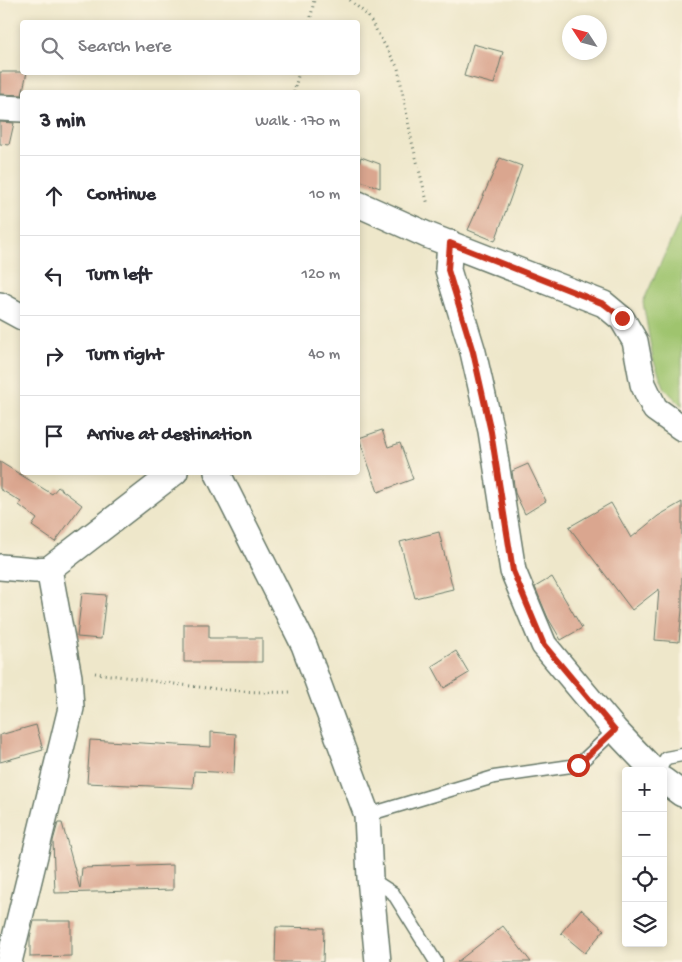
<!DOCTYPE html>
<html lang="en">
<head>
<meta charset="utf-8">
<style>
  :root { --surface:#fff; --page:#f7f7f7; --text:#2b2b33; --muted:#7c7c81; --line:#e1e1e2 }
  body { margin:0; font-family:"Gochi Hand",sans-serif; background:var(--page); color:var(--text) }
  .controls { position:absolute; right:15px; bottom:15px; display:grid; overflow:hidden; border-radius:5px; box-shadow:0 2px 8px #0003 }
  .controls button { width:45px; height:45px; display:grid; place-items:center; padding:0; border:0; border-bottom:1px solid var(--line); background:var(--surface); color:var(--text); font:25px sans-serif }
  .compass { position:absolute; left:562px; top:15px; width:45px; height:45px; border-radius:50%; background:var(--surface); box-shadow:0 2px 8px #0003; rotate:306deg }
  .stop { position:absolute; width:15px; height:15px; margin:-11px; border:4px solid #c8321e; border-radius:50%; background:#fff }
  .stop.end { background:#c8321e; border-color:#fff; box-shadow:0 1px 5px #0008 }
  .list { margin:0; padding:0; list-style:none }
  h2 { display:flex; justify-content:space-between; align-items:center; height:65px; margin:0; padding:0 20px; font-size:21px }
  h2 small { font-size:16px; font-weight:400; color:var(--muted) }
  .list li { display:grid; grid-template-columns:32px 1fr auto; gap:15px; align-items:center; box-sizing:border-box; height:80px; padding:0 20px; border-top:1px solid var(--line) }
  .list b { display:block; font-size:19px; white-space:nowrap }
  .list em { font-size:16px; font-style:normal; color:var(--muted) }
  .icon { flex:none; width:28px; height:28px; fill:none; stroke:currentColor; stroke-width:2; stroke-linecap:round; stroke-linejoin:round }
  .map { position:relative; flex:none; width:682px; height:962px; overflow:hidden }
  .search { position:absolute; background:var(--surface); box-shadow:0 2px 8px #0003; left:20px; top:20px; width:340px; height:55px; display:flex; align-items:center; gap:12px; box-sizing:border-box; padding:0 18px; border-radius:5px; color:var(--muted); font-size:19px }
  .panel { position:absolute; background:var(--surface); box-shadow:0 2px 8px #0003; left:20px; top:90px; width:340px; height:385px; border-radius:5px }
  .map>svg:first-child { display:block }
  .green { fill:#9fc46e; stroke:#5f8051 }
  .building { fill:#daa68f }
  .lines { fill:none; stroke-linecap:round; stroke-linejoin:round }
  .lane-casing { stroke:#677868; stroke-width:15 }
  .street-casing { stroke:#677868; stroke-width:28 }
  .path { stroke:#677868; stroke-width:3; stroke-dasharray:1 4; stroke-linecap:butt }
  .lane { stroke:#fff; stroke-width:12 }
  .street { stroke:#fff; stroke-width:25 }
  .route { stroke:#c8321e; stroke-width:6 }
</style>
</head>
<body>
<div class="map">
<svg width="682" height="962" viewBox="0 0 682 962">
  <rect width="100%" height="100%" fill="#fcf5e5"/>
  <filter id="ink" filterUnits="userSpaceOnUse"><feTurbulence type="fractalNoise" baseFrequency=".02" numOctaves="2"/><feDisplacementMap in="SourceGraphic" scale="10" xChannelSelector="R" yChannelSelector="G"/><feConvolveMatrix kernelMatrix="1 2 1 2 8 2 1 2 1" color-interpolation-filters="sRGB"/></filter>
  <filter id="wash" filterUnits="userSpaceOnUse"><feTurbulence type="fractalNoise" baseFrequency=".0096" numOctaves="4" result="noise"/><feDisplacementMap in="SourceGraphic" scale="20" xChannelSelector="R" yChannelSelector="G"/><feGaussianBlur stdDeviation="1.12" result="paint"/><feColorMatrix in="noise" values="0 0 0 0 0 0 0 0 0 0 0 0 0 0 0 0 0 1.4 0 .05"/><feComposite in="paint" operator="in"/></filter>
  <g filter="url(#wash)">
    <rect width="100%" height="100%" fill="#eee7ca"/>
    <path class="green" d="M682,216V406L665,389L653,359L643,302Z"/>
    <g id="blocks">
      <path class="building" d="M473,44L503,52L494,84L464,76Z
        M0,72H27L22,95L0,94Z
        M0,122L14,123L9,145L0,144Z
        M361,157L380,164V188L358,180V169Z
        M500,158L522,166L495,241L468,230Z
        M382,430L388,447L400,443L413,479L378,492L359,438Z
        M0,462L52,494L58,487L82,505L55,542L32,526L37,519L19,505L21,502L0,489Z
        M528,464L546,501L525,514L515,493L512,471Z
        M682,502V610L679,642L655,640L659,589L632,610L569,527L611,503L631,538L658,516Z
        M439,532L453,589L415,598L400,542Z
        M552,577L582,628L561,640L548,618L535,587Z
        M82,593L106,595L101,639L77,637Z
        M184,624H209V638H262V662H184Z
        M456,651L469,673L444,688L432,666Z
        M36,725L43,750L0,762V735Z
        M211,732L236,734L234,773L194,771L193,788L87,783L90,740L211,747Z
        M58,823H62L80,889L82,868L173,865V890L55,893L53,841Z
        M581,909L604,930L585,953L561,933Z
        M34,921H71V956L30,957V938Z
        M503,926L531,962H457Z
        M276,927L324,928L323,962H275Z"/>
    </g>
  </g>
  <g filter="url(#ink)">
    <use href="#blocks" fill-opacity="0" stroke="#677868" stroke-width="1"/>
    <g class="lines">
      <g class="lane-casing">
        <path id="lane" d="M659,771L666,758L682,755
          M367,815L494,777L578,765L615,730
          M370,878L393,893L436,962"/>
      </g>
      <g class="street-casing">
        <path id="street" d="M0,108L22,109
          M358,204L427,235L604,304L622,319L635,341L643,384L655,409L682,428
          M450,243L448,270L473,352L491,431L513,571L544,645L615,730L654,771
          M0,305L22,317
          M217,472L304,645L367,815L370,878L378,962
          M0,567L35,570L49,569L175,472
          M663,780L682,794
          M9,962L71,708L69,677L49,569"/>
      </g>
      <path class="path" d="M350,0L368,16L398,68L412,142L428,205
        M310,22L314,0
        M294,92L299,72
        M95,673C158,681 227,694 291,692"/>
      <use href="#lane" class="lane"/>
      <use href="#street" class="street"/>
    </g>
  </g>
  <g class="lines" filter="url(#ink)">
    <path class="route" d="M578,765L615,730L544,645L513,571L491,432L473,352L448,270L450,243L604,304L622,318"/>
  </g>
</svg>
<div class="controls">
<button>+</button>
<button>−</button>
<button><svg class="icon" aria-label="locate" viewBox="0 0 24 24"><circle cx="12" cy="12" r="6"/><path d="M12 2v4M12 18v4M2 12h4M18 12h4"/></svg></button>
<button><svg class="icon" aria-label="layers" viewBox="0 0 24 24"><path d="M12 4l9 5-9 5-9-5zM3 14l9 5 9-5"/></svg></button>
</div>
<svg class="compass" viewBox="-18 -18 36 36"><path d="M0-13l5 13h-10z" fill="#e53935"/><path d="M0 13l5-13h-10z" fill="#7c7c81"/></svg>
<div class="stop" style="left:578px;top:765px"></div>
<div class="stop end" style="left:622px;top:318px"></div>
<div class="search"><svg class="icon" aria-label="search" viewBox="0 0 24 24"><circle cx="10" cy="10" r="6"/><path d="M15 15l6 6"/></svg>Search here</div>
<section class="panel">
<h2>3 min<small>Walk · 170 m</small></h2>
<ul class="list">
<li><svg class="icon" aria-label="ahead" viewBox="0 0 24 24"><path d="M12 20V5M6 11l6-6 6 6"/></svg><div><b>Continue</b></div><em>10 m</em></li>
<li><svg class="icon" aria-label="left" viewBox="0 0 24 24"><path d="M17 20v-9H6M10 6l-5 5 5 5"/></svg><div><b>Turn left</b></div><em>120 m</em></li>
<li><svg class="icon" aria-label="right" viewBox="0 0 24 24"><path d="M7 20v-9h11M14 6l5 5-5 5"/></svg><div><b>Turn right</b></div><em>40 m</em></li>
<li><svg class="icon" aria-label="arrive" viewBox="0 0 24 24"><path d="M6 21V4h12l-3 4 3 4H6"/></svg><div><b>Arrive at destination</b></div></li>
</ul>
</section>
</div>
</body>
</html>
